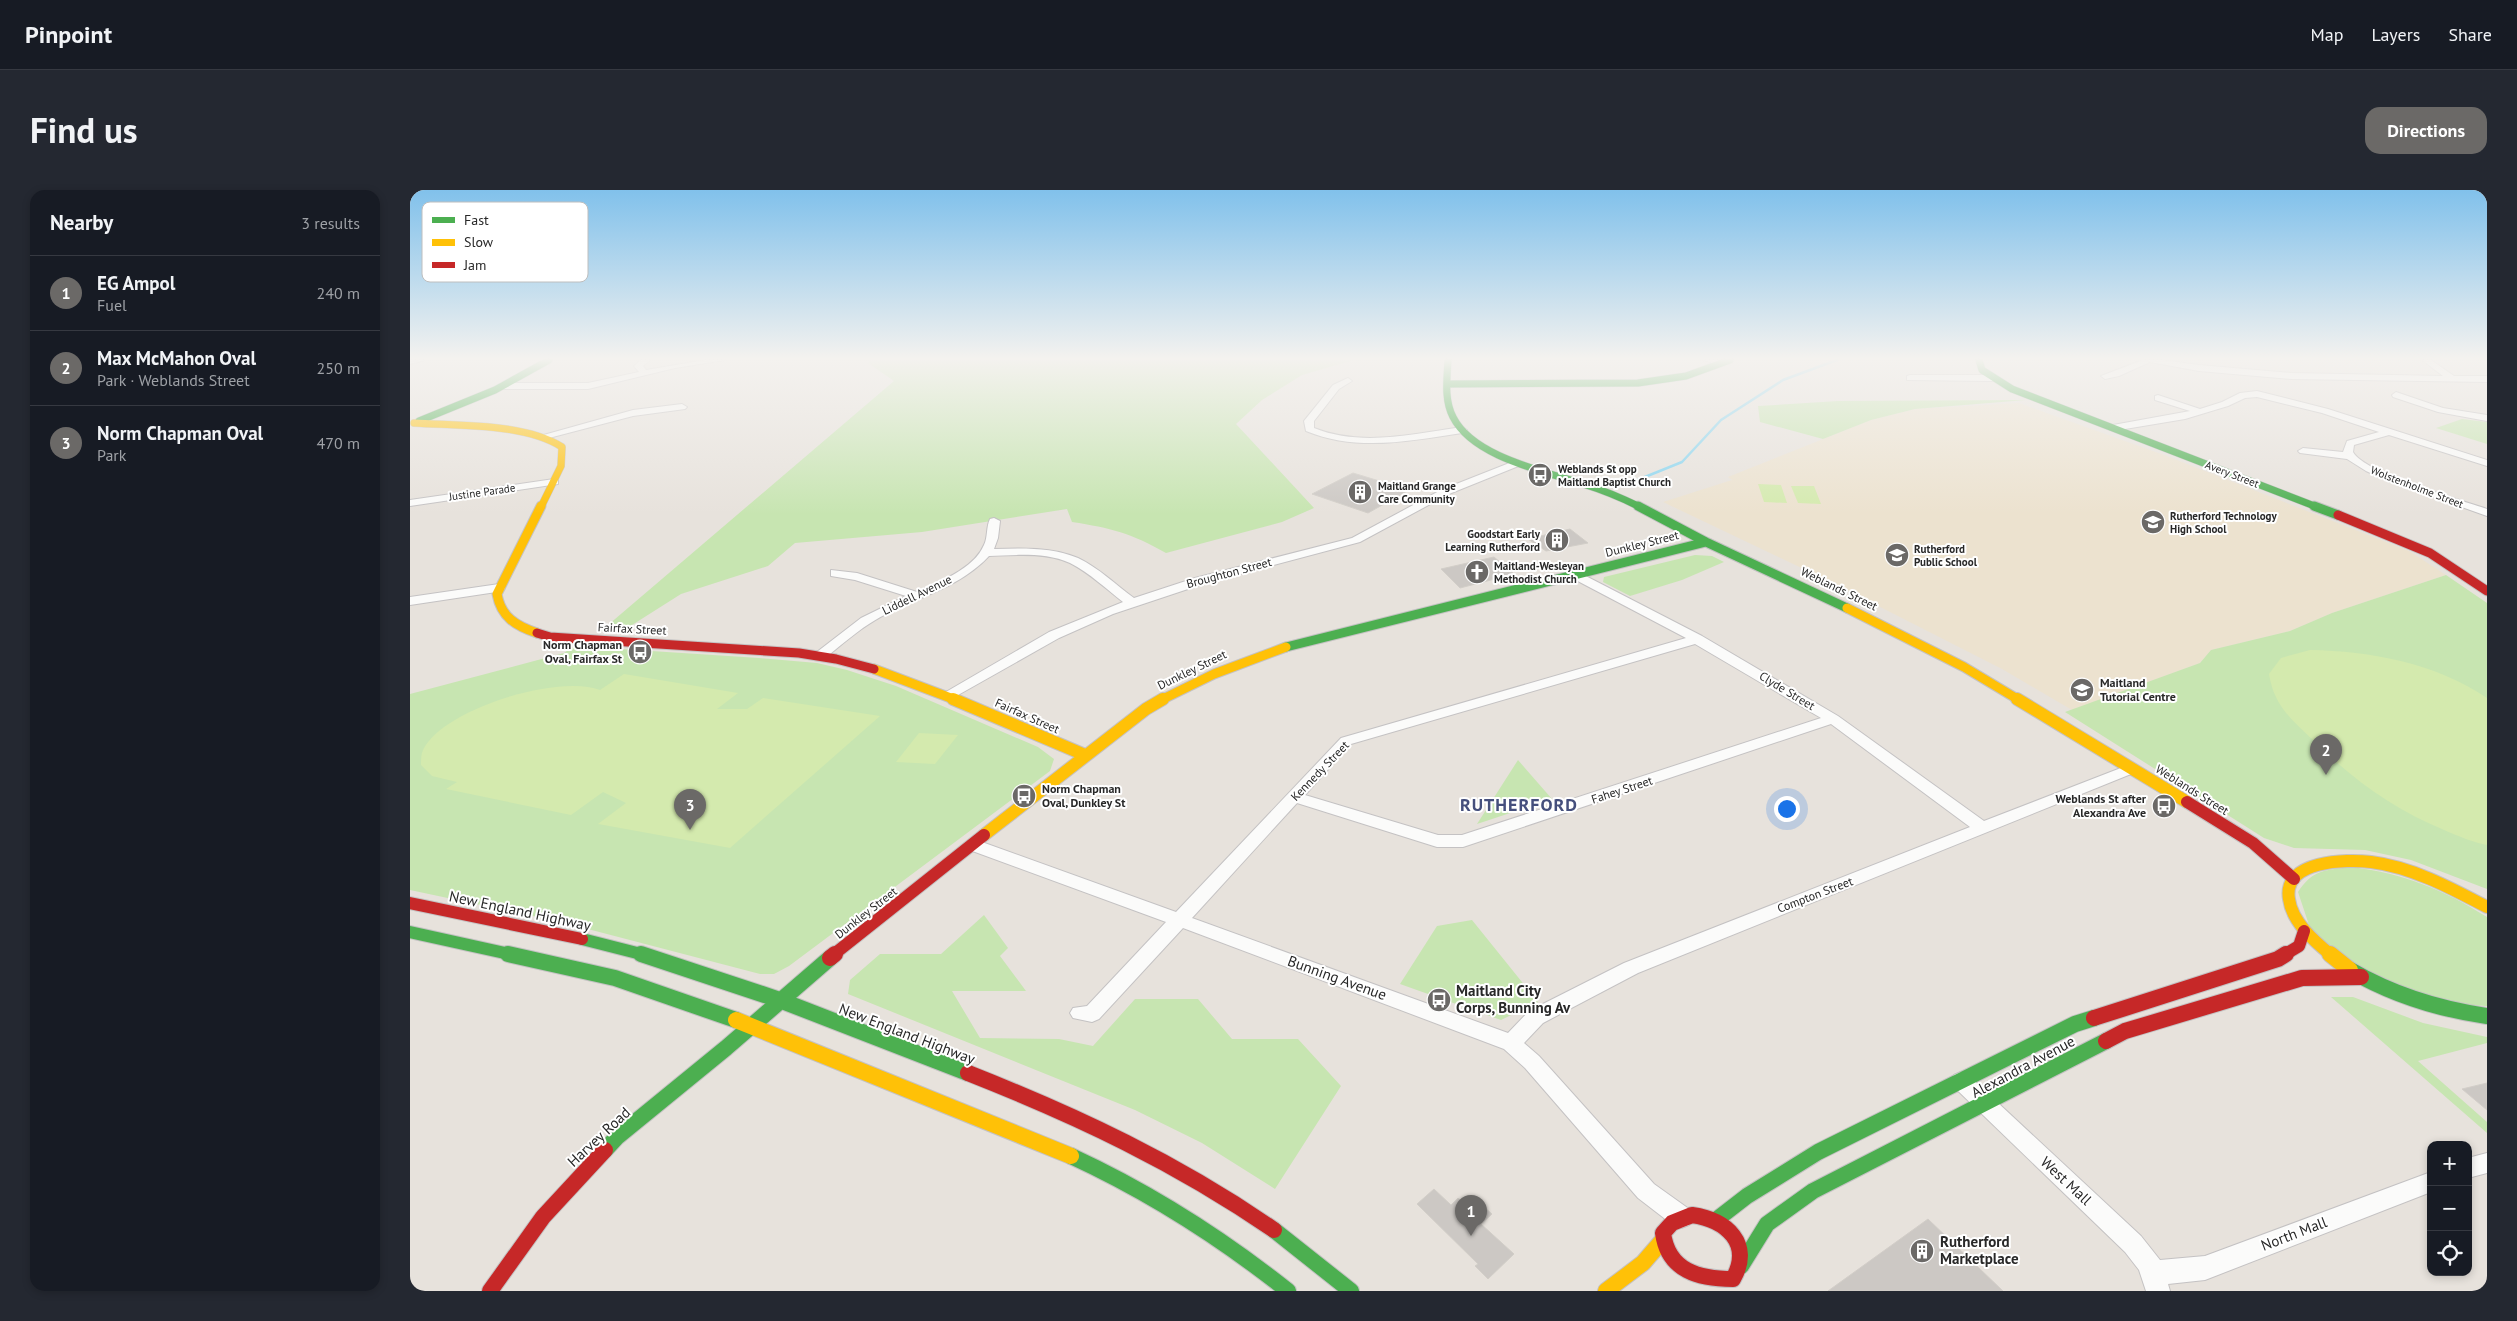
<!DOCTYPE html>
<html lang="en">
<head>
<meta charset="utf-8">
<style>
  :root { --surface:#171b24; --page:#242831; --text:#f1f3f6; --muted:#9ea1a6; --line:#363941; --accent:#6b6967 }
  body { margin:0; font-family:"PT Sans",sans-serif; background:var(--page); color:var(--text) }
  .controls { position:absolute; right:15px; bottom:15px; display:grid; overflow:hidden; border-radius:10px; box-shadow:0 2px 8px #0003 }
  .controls button { width:45px; height:45px; display:grid; place-items:center; padding:0; border:0; border-bottom:1px solid var(--line); background:var(--surface); color:var(--text); font:25px sans-serif }
  .you { position:absolute; left:1376px; top:618px; width:18px; height:18px; margin:-12px; border:4px solid #fff; border-radius:50%; background:#1a73e8; box-shadow:0 0 0 8px #1a73e833 }
  .badge { display:grid; place-items:center; width:32px; height:32px; border-radius:50%; background:var(--accent); color:#fff; font-size:16px; font-weight:700 }
  .pin { position:absolute; translate:-50% -41px; filter:drop-shadow(0 1px 2px #0008) }
  .pin::after { content:''; position:absolute; top:26px; width:18px; height:15px; background:inherit; clip-path:polygon(0 0,100% 0,50% 100%) }
  .list { margin:0; padding:0; list-style:none }
  h2 { display:flex; justify-content:space-between; align-items:center; height:65px; margin:0; padding:0 20px; font-size:21px }
  h2 small { font-size:16px; font-weight:400; color:var(--muted) }
  .list li { display:grid; grid-template-columns:32px 1fr auto; gap:15px; align-items:center; box-sizing:border-box; height:75px; padding:0 20px; border-top:1px solid var(--line) }
  .list b { display:block; font-size:19px; white-space:nowrap }
  .list p { margin:0; font-size:16px; white-space:nowrap; color:var(--muted) }
  .list em { font-size:16px; font-style:normal; color:var(--muted) }
  .icon { flex:none; width:28px; height:28px; fill:none; stroke:currentColor; stroke-width:2; stroke-linecap:round; stroke-linejoin:round }
  .map { position:relative; flex:none; width:2077px; height:1101px; overflow:hidden; border-radius:15px }
  header { display:flex; align-items:center; gap:30px; box-sizing:border-box; height:70px; padding:0 25px; background:var(--surface); border-bottom:1px solid var(--line) }
  header strong { font-size:24px }
  nav { display:flex; gap:28px; margin-inline-start:auto; font-size:18px }
  .intro { display:flex; align-items:center; justify-content:space-between; box-sizing:border-box; height:120px; padding:0 30px }
  h1 { margin:0; font-size:35px }
  .button { padding:12px 22px; border-radius:15px; background:var(--accent); color:#fff; font-size:18px; font-weight:700 }
  main { display:flex; gap:30px; padding:0 30px }
  aside { flex:1; background:var(--surface); border-radius:15px; box-shadow:0 2px 8px #0003 }
  .map>svg:first-child { display:block }
  .education { fill:#ece2cf }
  .green { fill:#c7e5b1 }
  .pitch { fill:#d4eaae }
  .lines { fill:none; stroke-linecap:round; stroke-linejoin:round }
  .stream { stroke:#88d5f0; stroke-width:2.5 }
  .building { fill:#ccc8c4; stroke:#d2cec8 }
  .street-casing { stroke:#c4c2c3; stroke-width:2 }
  .fast-far3-casing { stroke:#c4c2c3; stroke-width:8 }
  .fast-far2-casing { stroke:#c4c2c3; stroke-width:11 }
  .fast-far1-casing { stroke:#c4c2c3; stroke-width:14 }
  .fast-casing { stroke:#c4c2c3; stroke-width:18 }
  .slow-far3-casing { stroke:#c4c2c3; stroke-width:8 }
  .slow-far2-casing { stroke:#c4c2c3; stroke-width:11 }
  .slow-far1-casing { stroke:#c4c2c3; stroke-width:14 }
  .slow-casing { stroke:#c4c2c3; stroke-width:18 }
  .jam-far2-casing { stroke:#c4c2c3; stroke-width:11 }
  .jam-far1-casing { stroke:#c4c2c3; stroke-width:14 }
  .jam-casing { stroke:#c4c2c3; stroke-width:18 }
  .street { fill:#fbfbfa; fill-rule:evenodd }
  .fast-far3 { stroke:#4caf50; stroke-width:7 }
  .fast-far2 { stroke:#4caf50; stroke-width:9 }
  .fast-far1 { stroke:#4caf50; stroke-width:12 }
  .fast { stroke:#4caf50; stroke-width:16 }
  .slow-far3 { stroke:#ffc107; stroke-width:7 }
  .slow-far2 { stroke:#ffc107; stroke-width:9 }
  .slow-far1 { stroke:#ffc107; stroke-width:12 }
  .slow { stroke:#ffc107; stroke-width:16 }
  .jam-far2 { stroke:#c62828; stroke-width:9 }
  .jam-far1 { stroke:#c62828; stroke-width:12 }
  .jam { stroke:#c62828; stroke-width:16 }
  .labels { text-anchor:middle; stroke-width:4; stroke-linejoin:round; paint-order:stroke }
  .far-poi-label { font-size:11px; font-weight:bold; fill:#282828; stroke:#fff; text-anchor:start }
  .far-street-label { font-size:11px; fill:#282828; stroke:#fff }
  .street-label { font-size:12px; fill:#282828; stroke:#fff }
  .poi-label { font-size:12px; font-weight:bold; fill:#282828; stroke:#fff; text-anchor:end }
  .near-street-label { font-size:15px; fill:#282828; stroke:#fff }
  .near-poi-label { font-size:15px; font-weight:bold; fill:#282828; stroke:#fff; text-anchor:start }
  .district-label { font-size:18px; font-weight:bold; letter-spacing:1px; fill:#454f7c; stroke:#fff }
  .key { fill:#fff; stroke:#bebebe; stroke-width:1 }
  .key-label { font-size:14px; fill:#282828 }
</style>
</head>
<body>
<header>
<strong>Pinpoint</strong>
<nav><a>Map</a><a>Layers</a><a>Share</a></nav>
</header>
<div class="intro"><h1>Find us</h1><a class="button">Directions</a></div>
<main>
<aside>
<h2>Nearby<small>3 results</small></h2>
<ul class="list">
<li><span class="badge">1</span><div><b>EG Ampol</b><p>Fuel</p></div><em>240 m</em></li>
<li><span class="badge">2</span><div><b>Max McMahon Oval</b><p>Park · Weblands Street</p></div><em>250 m</em></li>
<li><span class="badge">3</span><div><b>Norm Chapman Oval</b><p>Park</p></div><em>470 m</em></li>
</ul>
</aside>
<div class="map">
<svg width="2077" height="1101" viewBox="0 0 2077 1101">
  <rect width="100%" height="100%" fill="#e7e2dc"/>
  <path class="education" d="M1609,213L1754,265L1999,361L2036,385L1922,423L1880,441L1801,460L1790,473L1662,520L1592,479L1425,394L1253,312L1322,290L1318,287L1461,230L1505,219Z"/>
  <path class="green" d="M462,170H944L892,185L852,210L826,234L904,318L872,332L756,363C721,343 701,338 662,332L657,319L512,342L385,353L358,376L271,404L211,442L191,441L484,191L458,173Z
    M1616,210L1505,219L1461,230L1413,249L1350,232L1348,216L1428,211Z
    M2052,229L2077,232V254L2026,238Z
    M1285,365L1302,366L1314,372L1272,390L1220,406L1193,392L1194,387Z
    M2036,385L2077,413V699L2001,670L1955,660L1884,658L1854,648L1655,522L1790,473L1801,460L1880,441L1922,423Z
    M164,456L349,468L407,473L437,480L486,496L628,557L644,569L640,581L379,776L364,784H350L151,732L0,700V504L154,463Z
    M1108,570L1142,609L1067,634Z
    M1942,677C1995,684 2032,699 2077,727V816L2041,814L1959,786L1901,741L1888,702C1903,679 1916,680 1942,677Z
    M574,725L598,758L590,766L616,801H542L570,848L649,849L683,856L725,809H788L822,849H888L931,896L865,999L792,953L725,920L438,804L440,790L470,764H531Z
    M1062,730L1128,812L1091,830L990,794L1027,736Z
    M1921,807H1943L2013,833L2077,847V853L2008,871L2077,932V943Z"/>
  <path class="pitch" d="M1348,294L1371,295L1377,313L1354,312Z
    M1381,296H1404L1411,314L1388,313Z
    M1900,460C1960,461 2026,473 2077,508V655C2062,652 2048,646 2034,640C1984,619 1943,590 1905,552C1882,530 1864,516 1859,484L1871,468Z
    M214,484L328,503L307,519H337L353,508L470,526L320,658L188,634L216,613L193,602L161,625L36,599L47,592L22,586L11,575C11,571 11,564 13,560C33,519 148,484 190,500Z
    M509,543L548,545L525,574L486,572Z"/>
  <g class="lines">
    <path class="stream" d="M1220,293L1272,272L1311,230L1373,190L1427,170"/>
  </g>
  <path class="building" d="M943,283L999,300L958,323L902,304Z
    M1160,339L1178,353L1136,361L1118,349Z
    M1084,367L1104,384L1050,398L1031,379Z
    M2077,893V920L2052,899Z
    M1024,999L1041,1015L1048,1008L1058,1017L1066,1010L1082,1024L1071,1034L1104,1064L1078,1089L1065,1076L1068,1074L1007,1014Z
    M1518,1029L1593,1101H1418Z"/>
  <g class="lines">
    <g class="street-casing">
      <path id="street" d="M0,170H15L0,174Z
        M231,170H240L233,176L236,180L295,170H315L265,178L178,199H94L90,196L94,193H178L229,182L224,176Z
        M1293,170H1307L1316,173L1312,175Z
        M1733,170H1752L1789,175L1881,183L2033,186L2012,170H2021L2044,186H2077V192L1881,189L1789,181L1740,172L1709,186L1695,189L1691,186Z
        M1500,185H1582L1586,188L1582,191L1497,190V186Z
        M938,188L942,191L929,199L904,231V238C951,257 1003,244 1052,237L1057,240L1052,243C999,251 947,262 896,241L894,231L923,195Z
        M1847,201L1918,219L2077,270V276L1979,245L1944,255L1943,262C1954,283 2051,310 2077,319V326L1976,290L1956,281L1937,269L1890,263L1888,261L1893,258L1933,262L1937,251L1969,242L1912,223L1847,207L1835,208L1818,216L1775,229L1703,241L1698,238L1703,235L1780,221L1745,210V206L1748,205L1790,219L1812,212L1830,203Z
        M1986,202L2033,218L2077,225V231L2028,222L1983,207L1982,205Z
        M272,214L277,217L275,219L223,226L135,249L130,246L223,220Z
        M1107,270L1112,273L1111,275L1039,304L950,352L793,394L703,424L649,448L541,509L536,510L529,506L639,442L713,412C696,399 680,383 660,373C635,362 605,365 579,366C551,396 514,405 478,423C455,434 435,452 415,468H405L403,465L451,428L496,406L445,390L421,386V380L447,383L507,402C529,392 564,379 574,355C578,347 576,337 580,329L584,328L590,331L588,348L584,359C612,358 642,357 668,368C689,378 706,395 724,408L785,388L942,348L1031,300Z
        M144,289L148,290V294L0,316V310Z
        M1166,381L1292,446L1428,526L1574,631L1716,576H1726L1729,579L1726,582L1228,783L1133,833L1114,853L1129,866L1244,994L1279,1019L1283,1027L1279,1035L1271,1038L1263,1035L1228,1008L1115,878L1094,859L773,738L689,829L682,832L663,828L660,823L663,818L677,816L756,732L557,659L555,655L557,651H569L766,722L931,548L1276,448L1162,388L1160,385L1162,382ZM1285,454L1411,528L1052,645H1028L895,605L941,554ZM1421,534L1560,637L1214,773L1119,821L1098,843L782,728L887,613L1027,657H1053Z
        M89,394L93,395L95,398L93,401L0,415V407Z
        M1551,882L1558,885L1731,1046L1750,1070L1795,1066L2021,982V1002L1795,1090L1758,1094L1760,1101H1736L1729,1080L1715,1062L1544,897L1540,891L1544,885Z
        M2077,963V983L2058,988V968Z"/>
    </g>
    <g class="fast-far3-casing">
      <path id="fast-far3" d="M1038,170C1037,189 1034,210 1043,227C1063,267 1134,281 1173,294C1193,300 1212,308 1230,317
        M1569,170L1572,180L1602,199L1907,317
        M1038,194L1228,193L1276,186L1320,170
        M9,231L85,200L139,170"/>
    </g>
    <g class="fast-far2-casing">
      <path id="fast-far2" d="M1228,316L1296,352L1437,418
        M1904,316L1928,325
        M876,457L1296,352"/>
    </g>
    <g class="fast-far1-casing">
      <path id="fast-far1" d="M0,742L104,765
        M172,749L235,765"/>
    </g>
    <g class="fast-casing">
      <path id="fast" d="M98,764L205,788L326,830
        M231,764L367,809L558,883
        M1940,780C1983,805 2028,819 2077,826
        M195,960L207,947L316,858L420,768
        M661,966C739,1002 810,1047 878,1101
        M1306,1030L1337,1006L1408,962L1665,834L1684,828
        M864,1040L941,1101
        M1331,1076L1357,1034L1403,1001L1696,851"/>
    </g>
    <g class="slow-far3-casing">
      <path id="slow-far3" d="M4,233C48,236 114,233 152,257L151,276L131,317"/>
    </g>
    <g class="slow-far2-casing">
      <path id="slow-far2" d="M1437,418L1554,477L1609,510
        M127,443C106,436 91,427 87,404L131,316
        M464,479L546,510
        M751,510L804,484L876,457"/>
    </g>
    <g class="slow-far1-casing">
      <path id="slow-far1" d="M543,509L675,565
        M1607,509L1777,612
        M574,645L736,519L753,509
        M1921,765C1904,751 1882,732 1879,709C1872,670 1937,669 1961,672C2002,677 2041,698 2077,717"/>
    </g>
    <g class="slow-casing">
      <path id="slow" d="M1920,764L1940,780
        M326,830L661,966
        M1196,1101L1233,1073L1252,1051"/>
    </g>
    <g class="jam-far2-casing">
      <path id="jam-far2" d="M1928,325L2020,363L2077,401
        M127,443L140,447L389,463L426,469L464,479"/>
    </g>
    <g class="jam-far1-casing">
      <path id="jam-far1" d="M1777,612L1843,653L1884,689
        M0,713L172,749
        M423,765L574,645
        M1874,765L1889,756L1894,741"/>
    </g>
    <g class="jam-casing">
      <path id="jam" d="M420,768L425,764
        M1684,828L1868,769L1876,764
        M1696,851L1715,841L1892,788L1951,787
        M558,883C667,926 767,973 864,1040
        M1282,1025C1317,1030 1343,1054 1323,1089C1289,1089 1258,1081 1253,1043L1262,1033Z
        M80,1101L133,1027L195,960"/>
    </g>
    <use href="#street" class="street"/>
    <use href="#fast-far3" class="fast-far3"/>
    <use href="#fast-far2" class="fast-far2"/>
    <use href="#fast-far1" class="fast-far1"/>
    <use href="#fast" class="fast"/>
    <use href="#slow-far3" class="slow-far3"/>
    <use href="#slow-far2" class="slow-far2"/>
    <use href="#slow-far1" class="slow-far1"/>
    <use href="#slow" class="slow"/>
    <use href="#jam-far2" class="jam-far2"/>
    <use href="#jam-far1" class="jam-far1"/>
    <use href="#jam" class="jam"/>
  </g>
  <linearGradient id="sky" x2="0" y2="1"><stop stop-color="#81c1eb"/><stop offset="0.52" stop-color="#f4f2ef"/><stop offset="1" stop-color="#f4f2ef" stop-opacity="0"/></linearGradient>
  <rect width="2077" height="324" fill="url(#sky)"/>
  <defs>
    <g id="bus-disc" transform="scale(1.25)"><circle r="9.5" fill="#6b6967" stroke="#fff"/><path d="M-5-6H5V4H4V6H2V4H-2V6H-4V4H-5ZM-3.5-4V0h7V-4ZM-3.5 1.2v1.5H-2V1.2ZM2 1.2v1.5H3.5V1.2Z" fill="#fff"/></g>
    <g id="building-disc" transform="scale(1.25)"><circle r="9.5" fill="#6b6967" stroke="#fff"/><path d="M-4-6H4V6H1V3H-1V6H-4ZM-2.5-4.3h1.7v1.8h-1.7ZM.8-4.3h1.7v1.8H.8ZM-2.5-1h1.7V.8h-1.7ZM.8-1h1.7V.8H.8Z" fill="#fff"/></g>
    <g id="school-disc" transform="scale(1.25)"><circle r="9.5" fill="#6b6967" stroke="#fff"/><path d="M0-5L7-2L0 1L-7-2ZM-4 1L0 2.5L4 1V4Q0 6-4 4Z" fill="#fff"/></g>
    <g id="church-disc" transform="scale(1.25)"><circle r="9.5" fill="#6b6967" stroke="#fff"/><path d="M-1.2-6h2.4v3.5h3.3v2.4h-3.3V6h-2.4V-.1h-3.3v-2.4h3.3Z" fill="#fff"/></g>
  </defs>
  <g fill-rule="evenodd">
    <use href="#bus-disc" x="1130" y="285"/>
    <use href="#building-disc" x="950" y="302"/>
    <use href="#school-disc" x="1743" y="332"/>
    <use href="#building-disc" x="1147" y="350"/>
    <use href="#school-disc" x="1487" y="365"/>
    <use href="#church-disc" x="1067" y="382"/>
    <use href="#bus-disc" x="230" y="462"/>
    <use href="#school-disc" x="1672" y="500"/>
    <use href="#bus-disc" x="614" y="606"/>
    <use href="#bus-disc" x="1754" y="616"/>
    <use href="#bus-disc" x="1029" y="810"/>
    <use href="#building-disc" x="1512" y="1061"/>
  </g>
  <g class="labels">
    <g class="far-poi-label">
      <text x="1148" y="283">Weblands St opp<tspan x="1148" dy="13">Maitland Baptist Church</tspan></text>
      <text x="968" y="300">Maitland Grange<tspan x="968" dy="13">Care Community</tspan></text>
      <text x="1760" y="330">Rutherford Technology<tspan x="1760" dy="13">High School</tspan></text>
      <text x="1130" y="348" text-anchor="end">Goodstart Early<tspan x="1130" dy="13">Learning Rutherford</tspan></text>
      <text x="1504" y="363">Rutherford<tspan x="1504" dy="13">Public School</tspan></text>
      <text x="1084" y="380">Maitland-Wesleyan<tspan x="1084" dy="13">Methodist Church</tspan></text>
    </g>
    <g class="far-street-label">
      <text transform="translate(1822 284) rotate(21)" y="4">Avery Street</text>
      <text transform="translate(2007 297) rotate(21)" y="4">Wolstenholme Street</text>
      <text transform="translate(72 302) rotate(-8)" y="4">Justine Parade</text>
    </g>
    <g class="street-label">
      <text transform="translate(1232 354) rotate(-14)" y="4">Dunkley Street</text>
      <text transform="translate(819 383) rotate(-15)" y="4">Broughton Street</text>
      <text transform="translate(1429 399) rotate(26)" y="4">Weblands Street</text>
      <text transform="translate(507 405) rotate(-26)" y="4">Liddell Avenue</text>
      <text transform="translate(222 439) rotate(3)" y="4">Fairfax Street</text>
      <text transform="translate(782 480) rotate(-26)" y="4">Dunkley Street</text>
      <text transform="translate(1377 501) rotate(31)" y="4">Clyde Street</text>
      <text transform="translate(617 526) rotate(24)" y="4">Fairfax Street</text>
      <text transform="translate(910 581) rotate(-46)" y="4">Kennedy Street</text>
      <text transform="translate(1212 600) rotate(-18)" y="4">Fahey Street</text>
      <text transform="translate(1782 600) rotate(32)" y="4">Weblands Street</text>
      <text transform="translate(1405 705) rotate(-21)" y="4">Compton Street</text>
      <text transform="translate(456 723) rotate(-38)" y="4">Dunkley Street</text>
    </g>
    <g class="poi-label">
      <text x="212" y="459">Norm Chapman<tspan x="212" dy="14">Oval, Fairfax St</tspan></text>
      <text x="1690" y="497" text-anchor="start">Maitland<tspan x="1690" dy="14">Tutorial Centre</tspan></text>
      <text x="632" y="603" text-anchor="start">Norm Chapman<tspan x="632" dy="14">Oval, Dunkley St</tspan></text>
      <text x="1736" y="613">Weblands St after<tspan x="1736" dy="14">Alexandra Ave</tspan></text>
    </g>
    <g class="near-street-label">
      <text transform="translate(110 721) rotate(12)" y="5">New England Highway</text>
      <text transform="translate(927 788) rotate(20)" y="5">Bunning Avenue</text>
      <text transform="translate(497 844) rotate(21)" y="5">New England Highway</text>
      <text transform="translate(1613 877) rotate(-28)" y="5">Alexandra Avenue</text>
      <text transform="translate(189 947) rotate(-43)" y="5">Harvey Road</text>
      <text transform="translate(1656 991) rotate(43)" y="5">West Mall</text>
      <text transform="translate(1884 1044) rotate(-21)" y="5">North Mall</text>
    </g>
    <g class="near-poi-label">
      <text x="1046" y="806">Maitland City<tspan x="1046" dy="17">Corps, Bunning Av</tspan></text>
      <text x="1530" y="1057">Rutherford<tspan x="1530" dy="17">Marketplace</tspan></text>
    </g>
    <g class="district-label">
      <text x="1109" y="621">RUTHERFORD</text>
    </g>
  </g>
  <rect x="12" y="12" width="166" height="80" rx="8" class="key"/>
  <rect x="22" y="27" width="23" height="6" fill="#4caf50"/>
  <rect x="22" y="49" width="23" height="7" fill="#ffc107"/>
  <rect x="22" y="72" width="23" height="6" fill="#c62828"/>
  <g class="key-label">
    <text x="54" y="35">Fast</text>
    <text x="54" y="57">Slow</text>
    <text x="54" y="80">Jam</text>
  </g>
</svg>
<div class="controls">
<button>+</button>
<button>−</button>
<button><svg class="icon" aria-label="locate" viewBox="0 0 24 24"><circle cx="12" cy="12" r="6"/><path d="M12 2v4M12 18v4M2 12h4M18 12h4"/></svg></button>
</div>
<div class="you"></div>
<div class="pin badge" style="left:1061px;top:1046px">1</div>
<div class="pin badge" style="left:1916px;top:585px">2</div>
<div class="pin badge" style="left:280px;top:640px">3</div>
</div>
</main>
</body>
</html>
